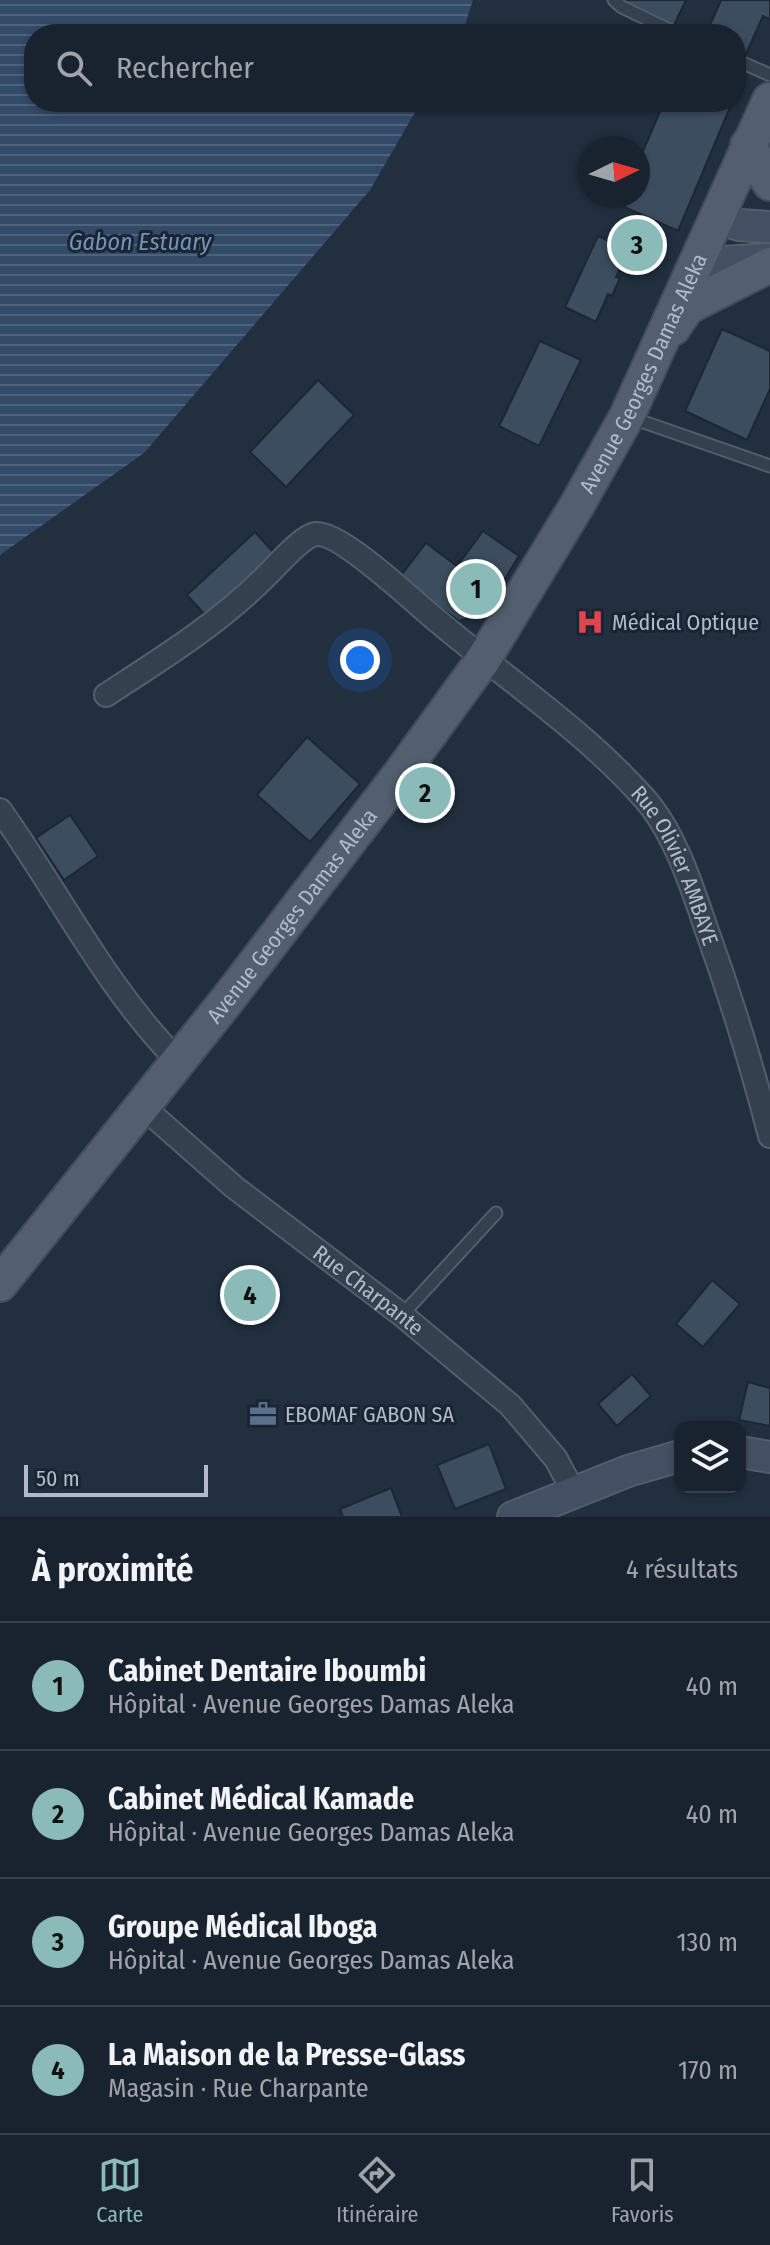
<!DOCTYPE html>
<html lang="fr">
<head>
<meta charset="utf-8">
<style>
  :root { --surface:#19232f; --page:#222b37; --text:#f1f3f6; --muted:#9fa4aa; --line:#37404b; --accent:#8bbbb9 }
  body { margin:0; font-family:"Fira Sans Condensed",sans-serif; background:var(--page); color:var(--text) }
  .controls { position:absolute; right:24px; bottom:24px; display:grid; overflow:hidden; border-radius:16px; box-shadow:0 2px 6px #0004 }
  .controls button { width:72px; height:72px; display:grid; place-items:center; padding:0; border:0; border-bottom:2px solid var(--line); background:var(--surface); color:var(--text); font:40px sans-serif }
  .compass { position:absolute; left:578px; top:136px; width:72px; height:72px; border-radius:50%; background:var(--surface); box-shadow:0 2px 6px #0004; rotate:85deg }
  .scale { position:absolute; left:24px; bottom:20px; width:184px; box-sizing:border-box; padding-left:8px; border:4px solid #b1bbca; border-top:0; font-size:22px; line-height:28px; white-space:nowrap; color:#b1bbca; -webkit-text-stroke:6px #1a2534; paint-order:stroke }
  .you { position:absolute; left:360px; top:660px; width:28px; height:28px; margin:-20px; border:6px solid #fff; border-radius:50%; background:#1a73e8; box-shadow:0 0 0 12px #1a73e833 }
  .badge { display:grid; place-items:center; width:52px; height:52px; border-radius:50%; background:var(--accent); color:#111; font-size:26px; font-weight:700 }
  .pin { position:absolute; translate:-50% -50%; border:4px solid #fff; box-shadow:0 2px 8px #0006 }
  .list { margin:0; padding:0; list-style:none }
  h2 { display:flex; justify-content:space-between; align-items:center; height:104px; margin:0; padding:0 32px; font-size:34px }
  h2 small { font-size:26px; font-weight:400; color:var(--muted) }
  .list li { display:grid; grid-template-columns:52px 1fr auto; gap:24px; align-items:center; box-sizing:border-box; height:128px; padding:0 32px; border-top:2px solid var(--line) }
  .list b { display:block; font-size:30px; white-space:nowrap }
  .list p { margin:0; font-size:26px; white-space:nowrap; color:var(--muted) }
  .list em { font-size:26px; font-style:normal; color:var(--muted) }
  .icon { flex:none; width:44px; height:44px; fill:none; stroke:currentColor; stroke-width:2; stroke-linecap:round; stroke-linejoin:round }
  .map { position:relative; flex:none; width:770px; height:1517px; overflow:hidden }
  .search { position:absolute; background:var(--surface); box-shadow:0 2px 6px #0004; left:24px; right:24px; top:24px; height:88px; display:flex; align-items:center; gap:20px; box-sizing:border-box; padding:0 28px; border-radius:32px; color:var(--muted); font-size:30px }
  .sheet { height:616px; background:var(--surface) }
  nav { display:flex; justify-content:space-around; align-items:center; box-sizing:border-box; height:112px; border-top:2px solid var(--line); background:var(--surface); font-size:22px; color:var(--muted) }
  nav a { display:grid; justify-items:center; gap:4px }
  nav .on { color:var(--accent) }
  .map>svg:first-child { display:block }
  .water { fill:url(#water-rules) }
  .building { fill:#3c4d5f; stroke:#1c2736; stroke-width:2 }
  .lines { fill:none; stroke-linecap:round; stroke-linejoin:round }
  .lane-casing { stroke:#535e6d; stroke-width:15 }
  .street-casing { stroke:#535e6d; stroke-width:26 }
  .secondary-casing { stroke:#535e6d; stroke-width:34 }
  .primary-casing { stroke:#414c5b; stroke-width:38 }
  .lane { stroke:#35404f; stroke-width:11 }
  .street { stroke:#35404f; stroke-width:22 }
  .secondary { stroke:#434f62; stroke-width:30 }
  .primary { stroke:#535f6f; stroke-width:34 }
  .labels { text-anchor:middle; stroke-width:6; stroke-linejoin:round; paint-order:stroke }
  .street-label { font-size:22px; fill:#b1bbca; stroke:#1a2534 }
  .poi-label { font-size:22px; fill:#b1bbca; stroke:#1a2534; text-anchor:start }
  .water-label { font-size:24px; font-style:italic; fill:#7592b5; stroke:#1a2534 }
</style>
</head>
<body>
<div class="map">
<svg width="770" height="1517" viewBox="0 0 770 1517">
  <defs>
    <pattern id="water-rules" width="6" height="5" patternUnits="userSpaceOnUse" patternTransform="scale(2)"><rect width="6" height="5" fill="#334a68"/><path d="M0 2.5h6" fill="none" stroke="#4e627c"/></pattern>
  </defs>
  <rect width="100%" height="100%" fill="#212f3f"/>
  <path class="water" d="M0,0H473L462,34H34V102H421L370,190L144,453L0,555Z"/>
  <path class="building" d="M622,0H686L674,25Z
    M721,0H770V19L763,16L746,54L736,50V34H706Z
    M664,102H724L731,105L678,231L620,205L624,196H638V163Z
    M598,236L629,250L616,277L620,278L612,296L608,294L596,322L565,307Z
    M722,329L770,351V389L747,440L685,411Z
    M540,341L581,360L539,446L499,426Z
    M318,380L354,415L286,487L250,452Z
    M483,531L519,556L483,614L459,621L399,578L426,543L457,566Z
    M255,532L283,563L215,626L187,595Z
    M307,737L360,784L310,842L257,795Z
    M70,815L98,856L64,880L36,838Z
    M712,1280L740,1304L703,1347L676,1324Z
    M632,1374L651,1396L617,1426L598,1404Z
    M748,1382L770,1388V1426L739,1420Z
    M489,1444L506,1489L455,1509L437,1465Z
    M391,1488L402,1517H343L340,1509Z"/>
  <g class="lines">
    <g class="lane-casing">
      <path id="lane" d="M614,0L622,7L678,34
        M736,60L770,75
        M632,418L770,466
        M402,1315L496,1213"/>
    </g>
    <g class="street-casing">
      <g id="street">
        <path id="s1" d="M106,695C160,660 216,625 262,580C274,569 301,536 316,534C340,532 408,596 428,613C500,675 581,727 644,798C674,831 692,887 706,928C731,997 752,1066 770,1136"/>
        <path d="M0,810C60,894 105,987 179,1062"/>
        <path id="s2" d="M142,1106L234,1187L402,1315L510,1405L556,1459L574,1493"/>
      </g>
    </g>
    <g class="secondary-casing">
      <path id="secondary" d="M715,218L739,225L770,227
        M692,269L723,262L770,259
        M740,1452L770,1457
        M513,1517L628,1471L680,1456"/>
    </g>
    <g class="primary-casing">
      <g id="primary">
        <path d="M748,145L770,183"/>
        <path d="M673,328L687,307L770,265"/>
        <path id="s3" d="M0,1284L228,999L401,773L483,660L576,507L627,416L770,100"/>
      </g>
    </g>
    <use href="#lane" class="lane"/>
    <use href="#street" class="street"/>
    <use href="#secondary" class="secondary"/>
    <use href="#primary" class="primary"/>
  </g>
  <defs>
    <g id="hospital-bare" transform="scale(2.16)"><path d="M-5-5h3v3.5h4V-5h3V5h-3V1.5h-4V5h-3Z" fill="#e0444e" stroke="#1a2534" stroke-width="2.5" paint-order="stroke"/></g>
    <g id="office-bare" transform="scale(2.16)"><path d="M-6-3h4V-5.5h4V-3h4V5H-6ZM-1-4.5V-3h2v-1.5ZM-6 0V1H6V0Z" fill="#5c6f8a" stroke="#1a2534" stroke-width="2.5" paint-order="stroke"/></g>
  </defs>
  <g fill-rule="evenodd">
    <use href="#hospital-bare" x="590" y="622"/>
    <use href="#office-bare" x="263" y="1414"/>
  </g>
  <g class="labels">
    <g class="street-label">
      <text dy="8" stroke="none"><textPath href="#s3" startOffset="1118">Avenue Georges Damas Aleka</textPath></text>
      <text dy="8" stroke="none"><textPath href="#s1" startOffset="764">Rue Olivier AMBAYE</textPath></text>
      <text dy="8" stroke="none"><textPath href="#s3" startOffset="470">Avenue Georges Damas Aleka</textPath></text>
      <text dy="8" stroke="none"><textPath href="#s2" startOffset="292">Rue Charpante</textPath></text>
    </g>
    <g class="poi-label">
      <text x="612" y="630">Médical Optique</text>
      <text x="285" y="1422">EBOMAF GABON SA</text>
    </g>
    <g class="water-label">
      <text x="140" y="250">Gabon Estuary</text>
    </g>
  </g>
</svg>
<div class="controls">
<button><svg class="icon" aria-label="layers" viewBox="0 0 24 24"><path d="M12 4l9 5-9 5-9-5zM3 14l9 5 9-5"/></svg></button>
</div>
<svg class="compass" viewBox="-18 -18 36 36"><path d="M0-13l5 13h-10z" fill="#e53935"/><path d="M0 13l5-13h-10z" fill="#9fa4aa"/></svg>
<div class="scale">50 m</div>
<div class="you"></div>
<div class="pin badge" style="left:476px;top:589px">1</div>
<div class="pin badge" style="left:425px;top:793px">2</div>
<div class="pin badge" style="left:637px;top:245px">3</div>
<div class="pin badge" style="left:250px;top:1295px">4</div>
<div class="search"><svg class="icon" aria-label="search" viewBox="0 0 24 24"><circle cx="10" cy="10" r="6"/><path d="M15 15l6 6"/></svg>Rechercher</div>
</div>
<section class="sheet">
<h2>À proximité<small>4 résultats</small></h2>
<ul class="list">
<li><span class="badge">1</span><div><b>Cabinet Dentaire Iboumbi</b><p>Hôpital · Avenue Georges Damas Aleka</p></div><em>40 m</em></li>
<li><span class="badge">2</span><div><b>Cabinet Médical Kamade</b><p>Hôpital · Avenue Georges Damas Aleka</p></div><em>40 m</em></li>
<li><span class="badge">3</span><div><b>Groupe Médical Iboga</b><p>Hôpital · Avenue Georges Damas Aleka</p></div><em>130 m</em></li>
<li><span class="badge">4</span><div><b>La Maison de la Presse-Glass</b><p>Magasin · Rue Charpante</p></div><em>170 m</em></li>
</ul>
</section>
<nav>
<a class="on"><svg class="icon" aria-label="map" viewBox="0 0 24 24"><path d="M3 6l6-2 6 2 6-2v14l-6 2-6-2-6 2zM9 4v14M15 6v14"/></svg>Carte</a>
<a><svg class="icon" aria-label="directions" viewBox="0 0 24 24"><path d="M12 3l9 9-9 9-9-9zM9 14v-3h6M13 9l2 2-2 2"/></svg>Itinéraire</a>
<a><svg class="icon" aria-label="saved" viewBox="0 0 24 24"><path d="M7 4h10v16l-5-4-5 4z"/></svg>Favoris</a>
</nav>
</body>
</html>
